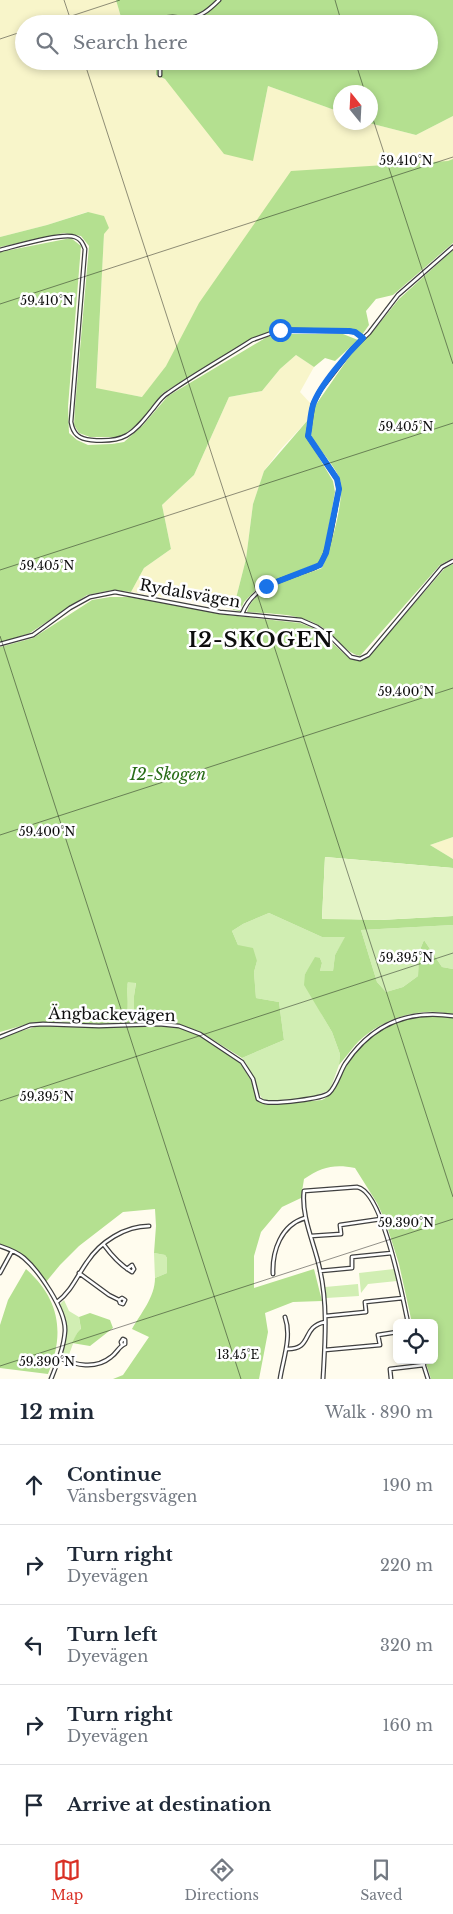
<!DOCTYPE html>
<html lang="en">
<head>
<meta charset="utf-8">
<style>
  :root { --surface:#fff; --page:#f2f2f3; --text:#1f2937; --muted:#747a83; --line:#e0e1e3; --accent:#d93025 }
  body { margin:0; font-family:"Libre Baskerville",serif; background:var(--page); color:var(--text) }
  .controls { position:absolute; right:15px; bottom:15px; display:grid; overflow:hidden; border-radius:8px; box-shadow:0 2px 8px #0003 }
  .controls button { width:45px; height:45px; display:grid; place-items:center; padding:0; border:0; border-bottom:1px solid var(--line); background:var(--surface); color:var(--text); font:25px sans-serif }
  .compass { position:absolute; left:333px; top:85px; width:45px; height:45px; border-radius:50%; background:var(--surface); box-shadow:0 2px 8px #0003; rotate:342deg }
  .stop { position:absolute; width:15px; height:15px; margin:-11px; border:4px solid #1a73e8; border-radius:50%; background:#fff }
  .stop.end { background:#1a73e8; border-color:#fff; box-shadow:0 1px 5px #0008 }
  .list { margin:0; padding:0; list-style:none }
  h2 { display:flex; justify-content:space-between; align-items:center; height:65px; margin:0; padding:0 20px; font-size:21px }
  h2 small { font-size:16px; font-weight:400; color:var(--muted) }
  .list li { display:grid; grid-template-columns:32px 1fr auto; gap:15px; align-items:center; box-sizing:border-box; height:80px; padding:0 20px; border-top:1px solid var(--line) }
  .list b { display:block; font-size:19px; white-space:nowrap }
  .list p { margin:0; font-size:16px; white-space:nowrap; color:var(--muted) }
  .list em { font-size:16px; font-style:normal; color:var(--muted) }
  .icon { flex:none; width:28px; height:28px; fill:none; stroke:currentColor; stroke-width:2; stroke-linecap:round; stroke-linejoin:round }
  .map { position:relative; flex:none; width:453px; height:1379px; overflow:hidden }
  .search { position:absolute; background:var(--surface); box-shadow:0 2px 8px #0003; left:15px; right:15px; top:15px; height:55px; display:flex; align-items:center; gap:12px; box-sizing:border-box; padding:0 18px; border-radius:28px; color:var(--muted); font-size:19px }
  .sheet { height:465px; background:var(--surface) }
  nav { display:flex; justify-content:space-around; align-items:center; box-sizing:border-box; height:70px; border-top:1px solid var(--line); background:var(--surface); font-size:14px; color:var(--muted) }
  nav a { display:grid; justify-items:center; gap:2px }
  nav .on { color:var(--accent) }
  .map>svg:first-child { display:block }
  .farmland { fill:#f8f5ca }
  .green { fill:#d1eeb3 }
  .forest { fill:#b4e090; fill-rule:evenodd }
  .pitch { fill:#e4f4c6 }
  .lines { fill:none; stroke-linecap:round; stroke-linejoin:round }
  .street-casing { stroke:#404040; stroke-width:5 }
  .street { stroke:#fff; stroke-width:2.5 }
  .route { stroke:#1a73e8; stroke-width:6 }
  .ticks { fill:none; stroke:#0d0d0d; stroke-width:1; stroke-opacity:0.45 }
  .labels { text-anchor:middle; stroke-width:5; stroke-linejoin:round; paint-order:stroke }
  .street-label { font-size:16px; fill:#0d0d0d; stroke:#fff }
  .park-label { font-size:16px; font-style:italic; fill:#286c17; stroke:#fff }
  .district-label { font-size:21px; font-weight:bold; letter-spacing:1px; fill:#0d0d0d; stroke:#fff }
  .ticks-label { font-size:12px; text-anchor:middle; fill:#0d0d0d; stroke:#fff; stroke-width:5; stroke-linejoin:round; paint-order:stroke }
</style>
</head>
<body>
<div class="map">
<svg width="453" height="1379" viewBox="0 0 453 1379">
  <rect width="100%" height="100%" fill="#fffcee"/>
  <path class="farmland" d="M0,0H116L123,24H24V61H156V75L260,127L268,86L340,112V122L369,123L416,135L453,116V159L166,366L143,397L96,389L104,233L109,228L87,212L47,225L0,237Z
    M296,355L314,367L300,392L312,405L307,421L280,450L264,471L253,504L246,559L233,610L205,603L131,592L144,568L171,549L162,505L194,475L229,397L262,391L280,369Z
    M453,837V859L430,845Z"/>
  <path class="green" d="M269,913L322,937H346L335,955L333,971H320L322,963L320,958L312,964L305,974L322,1015L332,1032L340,1054L339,1065L330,1090L310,1098L265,1101C255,1094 253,1071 242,1058L284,1040L279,1002L256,998L254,972L257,961L238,945L232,931L243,924Z
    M453,925V969L442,967L424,940L419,952L418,976L403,987L386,992L377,982L361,930Z
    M128,982H136L134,996V1010L128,1013L126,990Z
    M154,1253L165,1255L167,1258V1273L155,1278Z
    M394,1269L397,1281L368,1284L361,1293L359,1273Z
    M358,1284L359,1296L326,1298L325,1287Z
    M64,1300L69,1311L79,1317L81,1330L77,1333L67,1360L61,1358C67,1337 69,1325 60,1304Z"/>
  <path class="forest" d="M116,0H453V116L416,135L369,123L370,92H340V112L268,86L253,161L224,154L165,79L156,75V61H429V24H123Z
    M453,159V243L393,295L376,299L366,311L369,325L362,335L355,329L280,328L251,339L163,393L139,423L121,437H90L79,433L74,425L75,407L89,246L81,236L64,233L0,247V237L47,225L88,212L104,216L109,228L104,234L96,388L142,397L166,366L199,303L291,171L448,161Z
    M71,238L81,246L68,407L69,433L77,440L88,445L112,444L124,442L143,425L168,396L267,337L283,334H343L358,340L335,361L325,358L314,367L296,355L280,369L262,391L229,397L194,475L162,505L171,549L144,568L131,592L112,590L87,595L30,633L0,643V252Z
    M453,250V558L440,565L360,656C345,653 334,634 320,626C299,613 271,614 247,612C253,586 300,577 322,568C330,551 347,493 339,477C332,462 319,450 311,435L315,406L354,350L370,335L399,299Z
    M307,421L306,436L333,481L335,492L324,553L318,563L266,584L255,591L244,602L240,611L233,610L246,559L253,504L264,471Z
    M453,564V837L430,845L453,859V868L325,857L322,918L380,920L453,916V925L361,930L377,982L386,992L403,987L418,976L419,952L424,940L442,967L453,969V1015C422,1005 382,1019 359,1041C352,1048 346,1057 339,1065L340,1054L332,1032L304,985L305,974L315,957L320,958L322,963L320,971H333L335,955L345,937H322L269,913L243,924L232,931L238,945L253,948L257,961L254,972L256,998L279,1002L284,1040L242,1058L199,1031L171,1023L99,1024L45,1022L31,1023L0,1032V647L33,638L92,600L110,597H130L228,615L300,623L318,630L350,659L360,661L369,656L445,568ZM128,982L136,983L134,996V1010L130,1012L133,1019L128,1020L126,1017C130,1008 125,993 128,982Z
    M417,1016L453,1017V1379H431L425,1360H434V1323H412L399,1264L385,1220L377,1203L355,1168C334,1164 322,1167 304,1179L301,1198L282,1207L261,1232L254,1256V1288L314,1269L322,1301L293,1302L265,1313L268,1332L259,1379H113L123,1375L149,1337L132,1329C141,1313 155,1297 155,1278L167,1273V1258L165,1255L154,1253L156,1226L155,1209L123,1212L79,1246L60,1265L46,1282C33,1265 21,1251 0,1244V1037L42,1025L98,1027L159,1025L181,1028L199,1035L240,1063L251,1080L257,1100L266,1105L322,1100C335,1094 337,1082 344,1070C361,1040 383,1023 417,1016Z
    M26,1269C60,1299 65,1334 48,1374L0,1368V1325L8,1300Z
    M90,1313L110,1320L113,1328L90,1346L72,1343L77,1333L81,1329L79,1317Z"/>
  <path class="pitch" d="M325,857L453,868V916L380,920L322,919Z"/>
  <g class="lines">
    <g class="street-casing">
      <path id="street" d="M160,24L162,19C172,15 176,18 185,18C199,19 210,9 219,0
        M160,61V75
        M0,250C16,246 62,232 75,237C81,239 83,244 85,249L71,422C73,434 79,439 91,440C124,443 132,435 152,410C157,404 161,397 168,393C195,374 224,358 252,340L280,330L349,331L355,332L363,338
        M242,614C253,586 277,582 303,572C308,570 317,568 320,564C330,552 335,506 339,489L337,479L308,436L313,404L321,389L352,349L369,333L398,295L453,247
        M0,644L33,635L70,608L90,597L115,592L220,612L301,620L317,627L330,636L351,657L360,659L368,655L442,567L453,561
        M0,1037L30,1025L43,1024L99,1026L159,1024L179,1026L200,1034L242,1062L253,1079L258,1099C260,1100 263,1102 265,1102C275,1104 322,1099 329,1093C336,1087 340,1072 345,1064C371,1025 407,1009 453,1016
        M311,1236L341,1234L340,1225L381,1219
        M104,1245C112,1256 120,1265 132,1272L134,1269L132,1265L127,1269
        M0,1246C9,1249 17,1252 24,1258C39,1271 66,1310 65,1331C64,1347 57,1364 51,1379
        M320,1271L352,1268V1257L392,1253
        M0,1273L12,1251
        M79,1273L109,1295L119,1300L122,1298L125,1300L123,1304L120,1303L119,1300
        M273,1274C272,1251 281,1225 305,1218
        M57,1302C71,1292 77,1276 87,1262C100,1242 125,1226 149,1226
        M326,1316L366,1312L365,1302L403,1298
        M286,1349C314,1350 300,1327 325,1322
        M325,1350L380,1345L378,1335L397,1332
        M59,1358C76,1365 95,1370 111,1357C117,1353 119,1346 125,1344V1340L123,1339L121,1342L122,1345
        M422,1360L428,1379
        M280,1379C283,1359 292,1337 285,1317
        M323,1379C325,1343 328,1306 320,1270C315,1244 301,1218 304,1191L357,1187C383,1191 403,1299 408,1323
        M391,1379L390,1369L424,1365"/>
    </g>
    <use href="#street" class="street"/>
  </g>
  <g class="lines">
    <path class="route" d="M266,586L320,565L326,553L339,489L337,479L308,436C310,426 310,415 313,405C319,386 348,353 363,338L355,332L349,331L280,330"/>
  </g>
  <path class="ticks" d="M64,0L72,24M335,0L342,24M47,24L120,0M0,39L24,31M84,61L453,1197M355,61L365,92M370,110L453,364M0,304L453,157M0,570L453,423M0,636L241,1379M0,835L453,688M0,1101L453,953M0,1366L453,1219"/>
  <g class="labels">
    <g class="street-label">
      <text transform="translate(190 593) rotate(10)" y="6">Rydalsvägen</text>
      <text transform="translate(112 1014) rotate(1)" y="6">Ängbackevägen</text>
    </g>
    <g class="park-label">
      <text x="168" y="780">I2-Skogen</text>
    </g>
    <g class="district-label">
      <text x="261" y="647">I2-SKOGEN</text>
    </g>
  </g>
  <g class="ticks-label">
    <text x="406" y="165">59.410°N</text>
    <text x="47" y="305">59.410°N</text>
    <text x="406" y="431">59.405°N</text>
    <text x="47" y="570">59.405°N</text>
    <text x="406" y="696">59.400°N</text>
    <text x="47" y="836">59.400°N</text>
    <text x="406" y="962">59.395°N</text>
    <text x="47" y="1101">59.395°N</text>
    <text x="406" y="1227">59.390°N</text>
    <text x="238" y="1359">13.45°E</text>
    <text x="47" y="1366">59.390°N</text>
  </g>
</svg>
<div class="controls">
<button><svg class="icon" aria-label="locate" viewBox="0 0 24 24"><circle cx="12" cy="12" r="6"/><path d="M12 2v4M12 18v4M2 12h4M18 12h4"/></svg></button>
</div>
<svg class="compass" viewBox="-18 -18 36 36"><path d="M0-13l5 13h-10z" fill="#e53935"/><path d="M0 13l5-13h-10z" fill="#747a83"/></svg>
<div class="stop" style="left:280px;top:330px"></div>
<div class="stop end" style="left:266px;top:586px"></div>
<div class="search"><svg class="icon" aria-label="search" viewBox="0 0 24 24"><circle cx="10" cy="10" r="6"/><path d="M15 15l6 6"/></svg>Search here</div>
</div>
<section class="sheet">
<h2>12 min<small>Walk · 890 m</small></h2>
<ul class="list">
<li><svg class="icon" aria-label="ahead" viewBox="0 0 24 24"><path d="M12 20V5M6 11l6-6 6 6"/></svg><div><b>Continue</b><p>Vänsbergsvägen</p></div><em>190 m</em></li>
<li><svg class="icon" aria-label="right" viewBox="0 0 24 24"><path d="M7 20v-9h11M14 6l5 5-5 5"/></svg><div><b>Turn right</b><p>Dyevägen</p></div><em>220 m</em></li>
<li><svg class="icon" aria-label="left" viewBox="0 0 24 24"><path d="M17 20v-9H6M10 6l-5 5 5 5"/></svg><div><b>Turn left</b><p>Dyevägen</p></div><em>320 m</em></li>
<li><svg class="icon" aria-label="right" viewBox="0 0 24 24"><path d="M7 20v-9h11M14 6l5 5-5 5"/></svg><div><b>Turn right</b><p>Dyevägen</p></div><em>160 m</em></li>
<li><svg class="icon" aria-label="arrive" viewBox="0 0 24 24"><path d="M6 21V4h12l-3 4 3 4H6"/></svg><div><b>Arrive at destination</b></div></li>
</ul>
</section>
<nav>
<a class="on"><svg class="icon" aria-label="map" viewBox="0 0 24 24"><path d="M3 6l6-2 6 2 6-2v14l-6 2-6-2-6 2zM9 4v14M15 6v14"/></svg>Map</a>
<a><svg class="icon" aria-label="directions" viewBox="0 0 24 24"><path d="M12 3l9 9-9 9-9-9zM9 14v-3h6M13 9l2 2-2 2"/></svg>Directions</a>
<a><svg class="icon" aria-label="saved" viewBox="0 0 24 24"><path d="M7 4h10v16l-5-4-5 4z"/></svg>Saved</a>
</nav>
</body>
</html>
